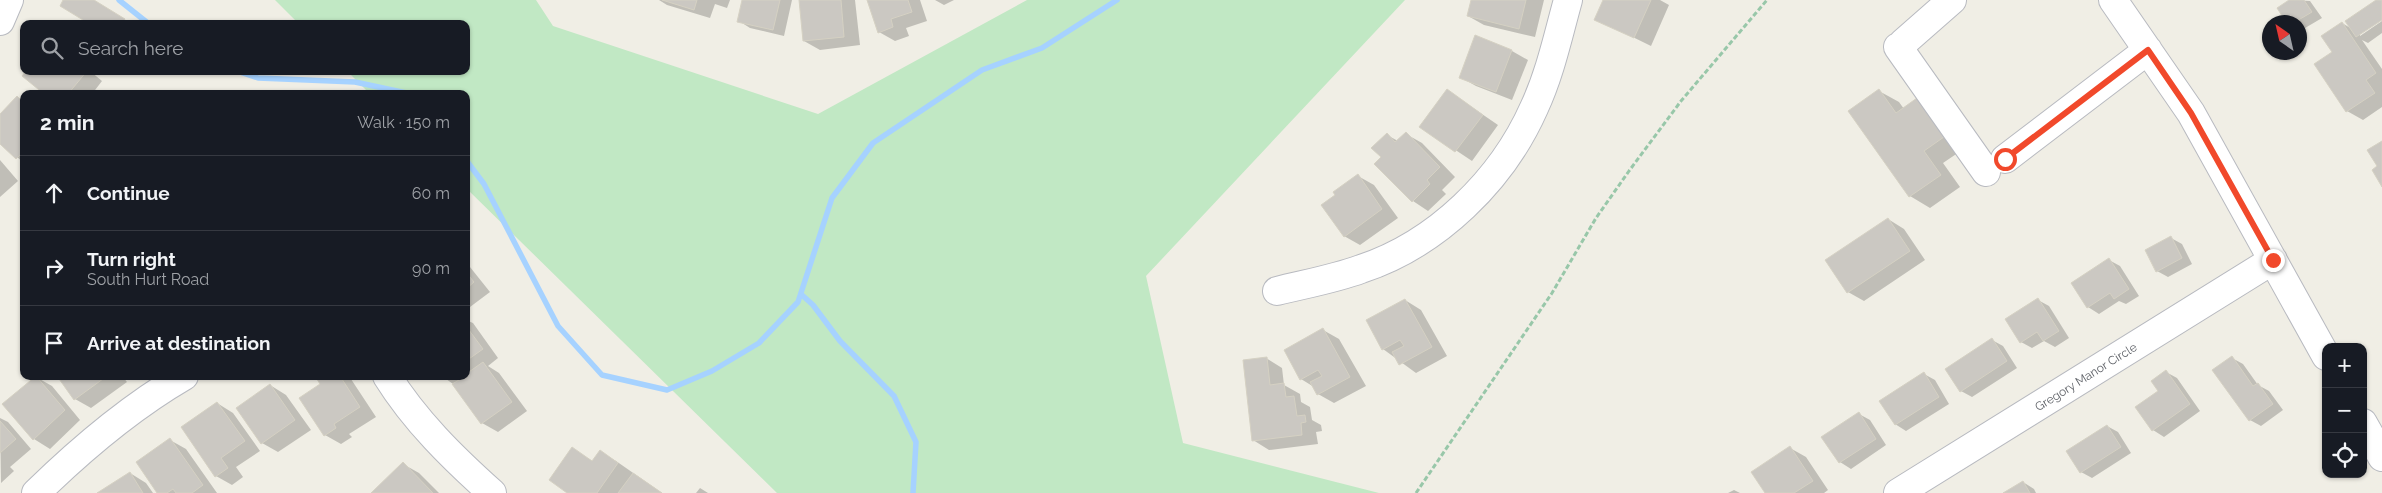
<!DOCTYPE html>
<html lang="en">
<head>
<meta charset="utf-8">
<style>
  :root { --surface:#171b24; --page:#20242c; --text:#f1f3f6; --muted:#9ea1a6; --line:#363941 }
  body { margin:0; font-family:Raleway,sans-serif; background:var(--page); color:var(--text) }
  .controls { position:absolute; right:15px; bottom:15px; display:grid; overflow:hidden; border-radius:10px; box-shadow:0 1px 4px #0004 }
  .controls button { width:45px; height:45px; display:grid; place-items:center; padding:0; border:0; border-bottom:1px solid var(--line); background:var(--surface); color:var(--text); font:25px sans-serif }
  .compass { position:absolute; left:2262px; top:15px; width:45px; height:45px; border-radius:50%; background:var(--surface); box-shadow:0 1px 4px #0004; rotate:326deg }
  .stop { position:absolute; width:15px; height:15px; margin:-11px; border:4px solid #f1492b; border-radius:50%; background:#fff }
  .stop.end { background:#f1492b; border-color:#fff; box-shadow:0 1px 5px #0008 }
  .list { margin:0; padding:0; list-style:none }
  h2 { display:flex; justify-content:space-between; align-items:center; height:65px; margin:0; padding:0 20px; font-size:21px }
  h2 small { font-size:16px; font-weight:400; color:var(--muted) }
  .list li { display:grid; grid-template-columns:32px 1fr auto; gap:15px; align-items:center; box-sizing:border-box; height:75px; padding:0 20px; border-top:1px solid var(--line) }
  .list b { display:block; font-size:19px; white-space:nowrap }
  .list p { margin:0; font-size:16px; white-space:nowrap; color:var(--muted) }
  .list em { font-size:16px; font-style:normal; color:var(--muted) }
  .icon { flex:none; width:28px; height:28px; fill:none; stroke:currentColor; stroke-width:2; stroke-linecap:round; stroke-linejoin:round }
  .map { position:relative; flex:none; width:2382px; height:493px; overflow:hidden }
  .search { position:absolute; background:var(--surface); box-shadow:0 1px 4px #0004; left:20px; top:20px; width:450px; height:55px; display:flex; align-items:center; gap:12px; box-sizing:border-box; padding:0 18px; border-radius:10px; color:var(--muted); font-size:19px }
  .panel { position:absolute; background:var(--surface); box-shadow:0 1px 4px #0004; left:20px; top:90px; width:450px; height:290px; border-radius:10px }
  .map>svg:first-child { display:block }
  .green { fill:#c1e8c4 }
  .shadow { fill:#0003 }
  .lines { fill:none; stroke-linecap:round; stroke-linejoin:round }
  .stream { stroke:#a6d2ff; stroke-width:5.5 }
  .building { fill:#cbc8c2; stroke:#d5d1c3 }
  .minor-casing { stroke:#b8bac0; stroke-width:30 }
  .path { stroke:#98c7a9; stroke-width:3; stroke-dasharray:5 2.5; stroke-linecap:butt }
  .minor { stroke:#fff; stroke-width:28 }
  .route { stroke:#f1492b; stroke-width:6 }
  .labels { text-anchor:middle; stroke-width:4.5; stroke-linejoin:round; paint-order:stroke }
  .street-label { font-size:12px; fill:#5d6066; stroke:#fff }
</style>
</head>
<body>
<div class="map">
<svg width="2382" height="493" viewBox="0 0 2382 493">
  <rect width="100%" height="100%" fill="#f0eee5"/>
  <path class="green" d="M275,0H536L553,26L818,114L1027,0H1405L1146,276L1183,443L1379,493H777L466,188V94H370L347,71H466V24H299Z"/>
  <path class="shadow" d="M65,0H93L131,24H82L84,19Z
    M659,0H730L727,8L715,4L710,18L667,5Z
    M744,0H792L784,36L750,28L739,21Z
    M800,0H855L860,45L820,50L804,41Z
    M868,0H920L927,21L906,28L909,36L895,41L879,32Z
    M935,0H954L944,5Z
    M1472,0H1544L1535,37L1484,25L1468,16Z
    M1605,0H1660L1669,5L1651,46L1596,19Z
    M2291,0L2310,1L2322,18L2300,31V22H2288L2278,8Z
    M2379,0H2382V18L2360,33V36L2382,21V33L2368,43L2362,40L2382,69V107L2363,120L2347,111L2334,53L2342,23L2352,29Z
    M1476,37L1512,51L1528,60L1512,100L1476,86L1460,77Z
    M28,71H90L102,81L92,94H46Z
    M1447,90L1498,125L1472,161L1421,127Z
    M1879,91L1899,102L1904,109L1971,144L1943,163L1960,187L1930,208L1910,196L1850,111Z
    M17,98L24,102V163L0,142V115Z
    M1406,134L1422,143L1455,177L1442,190L1446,194L1428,211L1413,201L1383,157L1387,135L1398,141Z
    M0,160L18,181L0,197Z
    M1358,176L1374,185L1398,218L1360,245L1344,236L1336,196Z
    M1888,219L1904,229L1925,260L1864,301L1848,292Z
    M2171,238L2182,244L2192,264L2168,277L2157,271Z
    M2109,260L2120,266L2139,296L2126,304L2119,301L2099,314L2088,307Z
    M466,262L490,292L466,310Z
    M1405,300L1421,310L1447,356L1416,373L1383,349Z
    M2038,300L2049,306L2069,338L2055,347L2044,341L2032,348L2021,342Z
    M466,320L473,323L498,358L488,366L499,373L527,411L498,432L482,423L453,384L442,376H466Z
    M1323,330L1339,339L1366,386L1334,403L1318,394L1314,387L1301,379Z
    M1992,340L2003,346L2017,368L1972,397L1961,391Z
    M1266,358L1282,368L1284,385L1300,394L1301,402L1310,407L1312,420L1321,425L1322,431L1316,432L1318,444L1269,450L1253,440Z
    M2232,358L2243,364L2258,385L2269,391L2283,410L2261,426L2250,420Z
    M2166,372L2177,378L2200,411L2164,437L2153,430Z
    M1924,374L1935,380L1949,404L1906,431L1895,424Z
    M59,376H122L127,382L91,408L75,399Z
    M317,376H349L376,417L349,434L352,437L341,444L325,435L322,384Z
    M36,377L52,386L80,420L50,449L34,439Z
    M270,385L286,395L311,430L278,452L262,443Z
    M217,403L233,413L260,451L236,467L243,477L232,485L216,476Z
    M1859,414L1870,420L1886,445L1851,469L1840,462Z
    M0,418L8,422L31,449L10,467L14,471L1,483Z
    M2107,426L2118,432L2131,453L2092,478L2081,472Z
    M170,440L186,449L217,493H159Z
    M1790,448L1806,457L1828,490L1824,493H1766Z
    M601,452L616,461L662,493H569L588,458L593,462Z
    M403,464L419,473L439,493H373Z
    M130,473L146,483L153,493H100Z
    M2023,482L2034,489L2036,493H2006Z
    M700,488L708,493H696Z
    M1734,490L1740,493H1728Z"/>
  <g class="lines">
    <path class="stream" d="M119,0L149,24
      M237,71L258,78L355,82L411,94
      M466,160L484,184L558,326L602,375L667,390L712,371L759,343L798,302L832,198L873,143L982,70L1042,48L1117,0
      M802,295L813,305L840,341L894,396L916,442L913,493"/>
  </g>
  <path class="building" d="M63,0H94L125,19L122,24H80L83,20L60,6Z
    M662,0H697L694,10Z
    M742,0H780L773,30L737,22Z
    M799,0H841L844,37L803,41Z
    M867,0H908L912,12L891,19L893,27L878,33Z
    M1471,0H1526L1519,29L1467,16Z
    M1603,0H1651L1634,38L1594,20Z
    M2289,0H2304L2312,12L2295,22H2286L2277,8Z
    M2376,0H2382V20L2356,37L2345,21Z
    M2342,22L2376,73L2366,80L2375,93L2346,112L2314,64L2332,52L2321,36Z
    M1475,35L1512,50L1496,92L1459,78Z
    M26,71H87L68,94H44L22,76Z
    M1447,89L1483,115L1455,152L1419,127Z
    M1879,89L1896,113L1924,93L1951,132L1924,151L1941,175L1909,197L1848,111Z
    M17,96L24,103V151L16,159L0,144V114Z
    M1406,132L1440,167L1427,180L1430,184L1412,202L1374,164L1381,157L1371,148L1387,133L1395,142Z
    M2382,141V187L2372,170L2377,166L2367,150Z
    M1358,174L1382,209L1344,237L1321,205L1335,195L1333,192Z
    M1888,218L1910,251L1847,293L1825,260Z
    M2171,236L2182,258L2156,272L2145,250Z
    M2109,258L2129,289L2114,299L2110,293L2087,308L2071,283Z
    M466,272L474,282L466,289Z
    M2038,298L2059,331L2043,341L2037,332L2020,343L2005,319Z
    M1405,299L1432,347L1399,365L1392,352L1404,346L1400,340L1382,350L1366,320Z
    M466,326L483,349L466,361Z
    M1323,328L1350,377L1317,395L1310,382L1322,376L1318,370L1300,380L1284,350Z
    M1992,338L2007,361L1960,392L1945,369Z
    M2232,356L2253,386L2258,383L2273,404L2249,421L2212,370Z
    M1267,357L1270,385L1284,383L1286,397L1294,396L1297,416L1305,415L1306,422L1301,423L1302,435L1252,441L1243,360Z
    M483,362L512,402L481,424L452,384L466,376V374Z
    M2166,370L2190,404L2152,431L2135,407L2158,391L2151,381Z
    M1924,372L1939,397L1895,425L1879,401Z
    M36,376L65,410L33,440L2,404Z
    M57,376H107L74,400Z
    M315,376H340L360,407L334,424L336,428L324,436L299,398L320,384Z
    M270,384L295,420L261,444L236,408Z
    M217,402L245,441L221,458L228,468L215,477L181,427Z
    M1859,412L1876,439L1839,463L1821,437Z
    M0,421L16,439L0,453Z
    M2107,425L2121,447L2080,473L2066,451Z
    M170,438L203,485L192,493H176L173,489L167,493H157L136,462Z
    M1790,446L1813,481L1794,493H1765L1751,472Z
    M572,447L592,461L600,450L618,463L597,493H567L549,480Z
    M403,462L433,493H371Z
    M130,472L143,493H97Z
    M633,473L662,493H618Z
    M2023,481L2030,493H2003Z"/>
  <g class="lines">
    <g class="minor-casing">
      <path id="minor" d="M2113,0L2191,113L2326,356
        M0,21L9,0
        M1903,43L1952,0
        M1898,47L1986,172
        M2005,159L2148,50
        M1277,291C1305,284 1334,279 1361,269C1437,244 1502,180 1534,108C1550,74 1558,36 1568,0
        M387,376C415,421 453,458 492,493
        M2363,423L2382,457
        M36,493C81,449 129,408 184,376
        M1898,493L2273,260"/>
    </g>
    <path class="path" d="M1416,493L1552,293L1596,218L1629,171L1681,101L1767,0"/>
    <use href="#minor" class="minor"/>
  </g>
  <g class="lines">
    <path class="route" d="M2005,159L2148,50L2191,113L2273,260"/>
  </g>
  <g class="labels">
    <g class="street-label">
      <text transform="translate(2086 377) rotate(-32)" y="4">Gregory Manor Circle</text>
    </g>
  </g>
</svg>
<div class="controls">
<button>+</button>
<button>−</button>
<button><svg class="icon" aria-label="locate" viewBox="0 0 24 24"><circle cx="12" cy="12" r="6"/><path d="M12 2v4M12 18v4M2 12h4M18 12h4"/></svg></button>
</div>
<svg class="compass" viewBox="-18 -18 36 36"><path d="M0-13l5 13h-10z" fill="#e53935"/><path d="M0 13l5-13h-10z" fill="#9ea1a6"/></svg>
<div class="stop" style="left:2005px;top:159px"></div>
<div class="stop end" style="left:2273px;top:260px"></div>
<div class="search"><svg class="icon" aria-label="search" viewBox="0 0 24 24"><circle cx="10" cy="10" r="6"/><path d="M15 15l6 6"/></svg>Search here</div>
<section class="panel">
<h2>2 min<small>Walk · 150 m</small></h2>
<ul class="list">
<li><svg class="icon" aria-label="ahead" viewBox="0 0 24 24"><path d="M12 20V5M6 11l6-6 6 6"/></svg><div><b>Continue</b></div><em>60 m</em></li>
<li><svg class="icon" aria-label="right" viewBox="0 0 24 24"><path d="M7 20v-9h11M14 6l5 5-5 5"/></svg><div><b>Turn right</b><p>South Hurt Road</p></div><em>90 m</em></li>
<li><svg class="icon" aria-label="arrive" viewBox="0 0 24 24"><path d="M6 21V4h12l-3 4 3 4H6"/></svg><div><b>Arrive at destination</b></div></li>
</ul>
</section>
</div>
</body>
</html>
